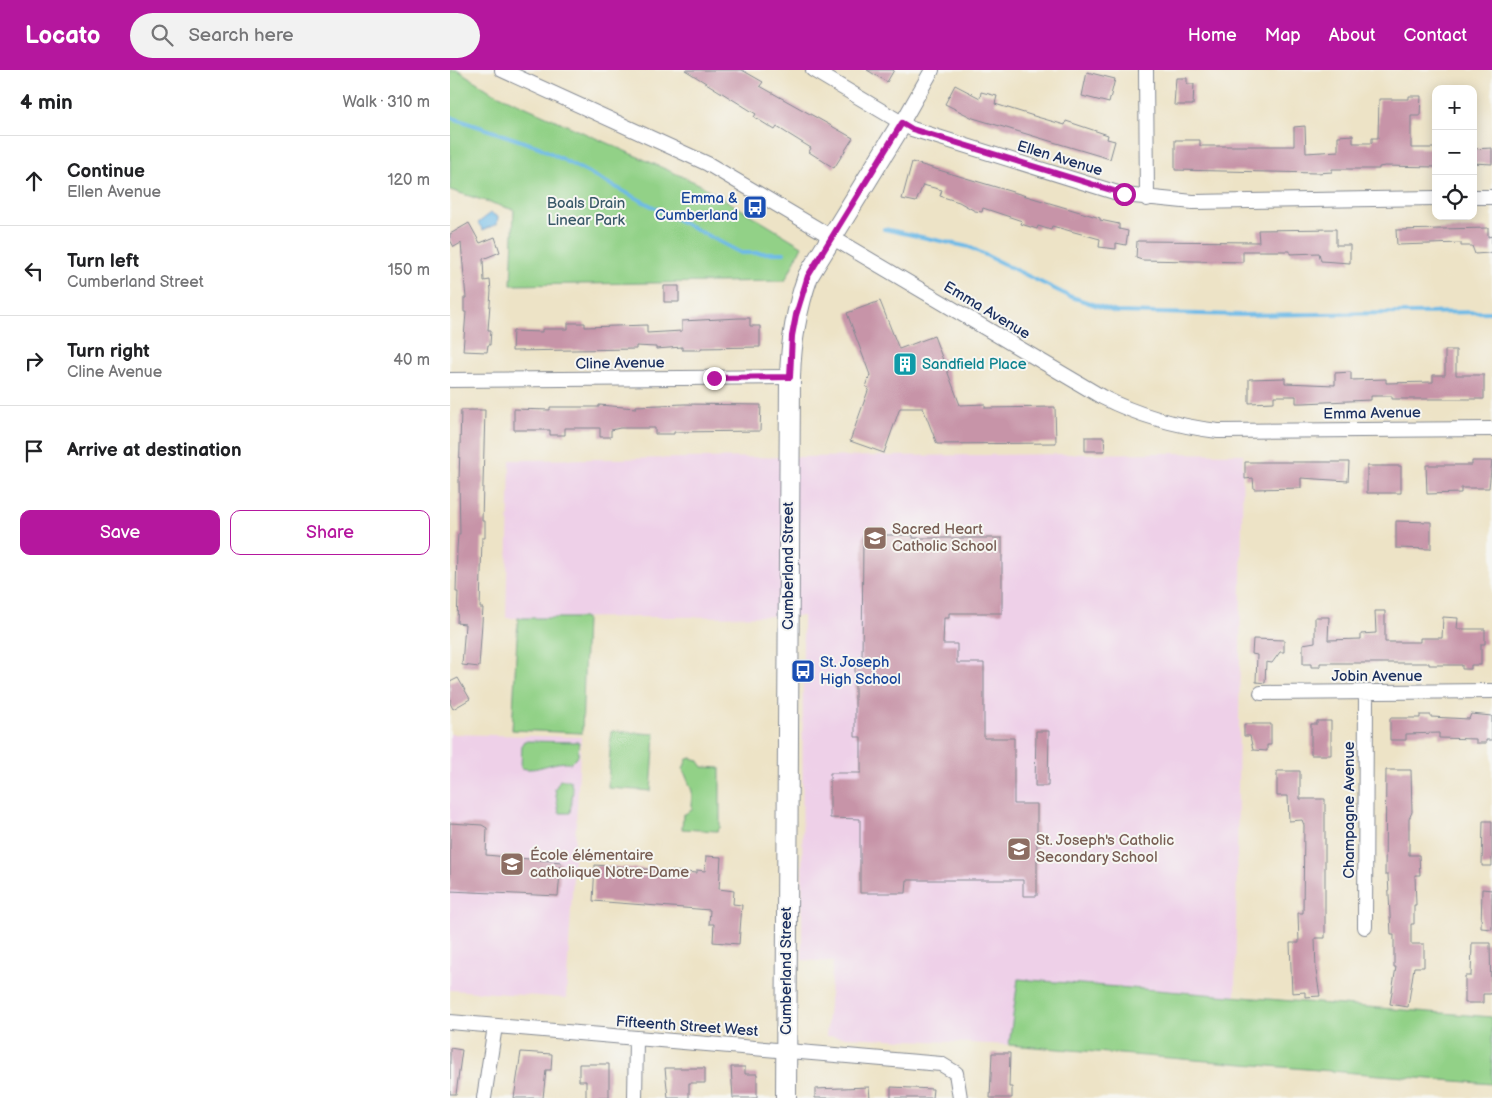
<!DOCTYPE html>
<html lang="en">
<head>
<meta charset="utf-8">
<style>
  :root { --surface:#fff; --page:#f2f2f2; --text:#202124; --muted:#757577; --line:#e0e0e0; --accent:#b5179e }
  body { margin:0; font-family:"Balsamiq Sans",sans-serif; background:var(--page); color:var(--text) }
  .controls { position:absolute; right:15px; top:15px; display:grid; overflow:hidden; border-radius:10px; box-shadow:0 2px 12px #0003 }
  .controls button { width:45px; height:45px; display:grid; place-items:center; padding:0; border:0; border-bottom:1px solid var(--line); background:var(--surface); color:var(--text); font:25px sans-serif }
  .stop { position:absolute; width:15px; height:15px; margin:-11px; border:4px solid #b5179e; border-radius:50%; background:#fff }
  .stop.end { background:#b5179e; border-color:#fff; box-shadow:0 1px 5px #0008 }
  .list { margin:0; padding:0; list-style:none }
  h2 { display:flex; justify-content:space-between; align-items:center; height:65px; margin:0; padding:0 20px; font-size:21px }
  h2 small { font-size:16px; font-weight:400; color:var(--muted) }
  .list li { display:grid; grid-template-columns:32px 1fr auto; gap:15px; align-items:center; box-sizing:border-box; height:90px; padding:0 20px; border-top:1px solid var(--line) }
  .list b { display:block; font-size:19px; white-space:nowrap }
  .list p { margin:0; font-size:16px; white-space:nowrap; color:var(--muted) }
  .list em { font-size:16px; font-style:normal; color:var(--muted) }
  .actions { display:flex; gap:10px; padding:15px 20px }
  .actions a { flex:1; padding:11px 0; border:1px solid var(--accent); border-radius:10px; text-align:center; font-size:18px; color:var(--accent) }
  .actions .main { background:var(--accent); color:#fff }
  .icon { flex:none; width:28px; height:28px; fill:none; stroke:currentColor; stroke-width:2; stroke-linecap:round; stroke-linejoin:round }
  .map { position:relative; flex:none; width:1042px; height:1028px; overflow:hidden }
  header { display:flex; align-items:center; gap:30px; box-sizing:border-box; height:70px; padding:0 25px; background:var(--accent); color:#fff }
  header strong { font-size:24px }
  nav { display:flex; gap:28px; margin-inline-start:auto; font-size:18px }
  .search { width:350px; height:45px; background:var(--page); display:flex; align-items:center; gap:12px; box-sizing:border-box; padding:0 18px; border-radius:28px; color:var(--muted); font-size:19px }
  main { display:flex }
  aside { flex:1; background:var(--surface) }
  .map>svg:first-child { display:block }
  .built { fill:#eed0e8 }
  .green { fill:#92d187; stroke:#568072 }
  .water { fill:#6dbae7; stroke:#4474a2 }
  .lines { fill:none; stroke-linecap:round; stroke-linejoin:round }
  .stream { stroke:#6dbae7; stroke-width:4 }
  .building { fill:#c794a8 }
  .street-casing { stroke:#848992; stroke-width:16 }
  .secondary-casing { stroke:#848992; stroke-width:22 }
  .street { stroke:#fff; stroke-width:14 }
  .secondary { stroke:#fff; stroke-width:20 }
  .route { stroke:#b5179e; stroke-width:6 }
  .labels { text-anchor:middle; stroke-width:4; stroke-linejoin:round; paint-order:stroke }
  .street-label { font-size:15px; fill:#1b2f5e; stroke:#f6f6f2 }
  .transit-label { font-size:15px; fill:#164399; stroke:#f6f6f2; text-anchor:end }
  .park-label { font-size:15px; fill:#395868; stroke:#f6f6f2 }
  .culture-label { font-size:15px; fill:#0d838f; stroke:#f6f6f2; text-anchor:start }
  .education-label { font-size:15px; fill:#785e54; stroke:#f6f6f2; text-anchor:start }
</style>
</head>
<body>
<header>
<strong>Locato</strong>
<div class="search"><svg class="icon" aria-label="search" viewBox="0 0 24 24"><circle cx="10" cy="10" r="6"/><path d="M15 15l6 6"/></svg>Search here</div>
<nav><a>Home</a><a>Map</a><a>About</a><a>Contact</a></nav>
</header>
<main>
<aside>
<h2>4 min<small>Walk · 310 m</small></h2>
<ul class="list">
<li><svg class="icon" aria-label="ahead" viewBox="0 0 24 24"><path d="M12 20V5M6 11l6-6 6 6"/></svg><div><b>Continue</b><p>Ellen Avenue</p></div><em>120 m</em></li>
<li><svg class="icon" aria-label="left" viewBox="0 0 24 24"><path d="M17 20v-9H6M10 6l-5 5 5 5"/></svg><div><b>Turn left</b><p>Cumberland Street</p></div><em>150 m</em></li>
<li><svg class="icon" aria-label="right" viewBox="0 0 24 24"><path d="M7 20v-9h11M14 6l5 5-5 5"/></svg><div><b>Turn right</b><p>Cline Avenue</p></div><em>40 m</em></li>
<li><svg class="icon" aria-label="arrive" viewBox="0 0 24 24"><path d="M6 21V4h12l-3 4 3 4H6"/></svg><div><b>Arrive at destination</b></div></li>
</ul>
<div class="actions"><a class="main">Save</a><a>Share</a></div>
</aside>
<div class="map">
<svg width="1042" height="1028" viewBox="0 0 1042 1028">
  <rect width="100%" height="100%" fill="#f6f6f2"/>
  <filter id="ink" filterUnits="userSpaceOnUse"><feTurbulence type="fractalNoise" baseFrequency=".02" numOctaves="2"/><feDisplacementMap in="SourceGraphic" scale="10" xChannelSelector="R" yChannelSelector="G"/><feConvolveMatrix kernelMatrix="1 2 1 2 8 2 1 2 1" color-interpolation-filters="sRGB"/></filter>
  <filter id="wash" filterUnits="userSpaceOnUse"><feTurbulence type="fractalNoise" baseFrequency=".0096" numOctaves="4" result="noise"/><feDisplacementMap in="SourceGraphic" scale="20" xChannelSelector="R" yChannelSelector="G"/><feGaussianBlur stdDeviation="1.12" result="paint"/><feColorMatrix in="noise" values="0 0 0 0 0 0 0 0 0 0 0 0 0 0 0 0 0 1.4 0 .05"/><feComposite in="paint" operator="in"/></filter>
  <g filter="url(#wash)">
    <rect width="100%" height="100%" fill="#ede3c6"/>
    <path class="built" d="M712,383L793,384L785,926L569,909L559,975L376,966L383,892L352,890L353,546L56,548L60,390Z
      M0,664L131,667L116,928L0,920Z"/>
    <path class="green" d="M0,0H8L40,21L249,114L352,176L335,211L61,215L64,140L0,120Z
      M68,548H136L132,663L62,660Z
      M161,661L205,664L201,721L158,718Z
      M74,671L129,672L128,686L121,693C103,689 88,703 71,698L72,674Z
      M242,688L248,690L253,697L270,698V758L267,761L232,759L233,745L242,740V721L233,699L237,689Z
      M110,710H120L123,720L120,743H109L105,719Z
      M568,909L1042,947V1014L559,975Z"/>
    <path class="water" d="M41,143L48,147L47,154L33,160L28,153Z"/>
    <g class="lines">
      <path class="stream" d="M0,47L89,77L291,183H334
        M434,159L519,177L619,226L666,242L791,245L1042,242"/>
    </g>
    <g id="blocks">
      <path class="building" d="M235,0H292L313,12L310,16L403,68L384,98L359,82L361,78L327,57L325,60L304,47L306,44Z
        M417,0H444L437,12Z
        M637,2L665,9L659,33L632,26Z
        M726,8H737V14H744L743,35H724Z
        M505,15L530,28L531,22L547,26L545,34L587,47L615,55L616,51L658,65L657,69L665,71L660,89L523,48L495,34Z
        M959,26H971L970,46H961V78H986V97L935,96L929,97V99H882V102L867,103L725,100V70H750V76H844V57L855,56L856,83L888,81V66L903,65V73H922V68H928L929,29H959Z
        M1042,78V94L1023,93V79Z
        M462,92L650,148V150L669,154V159L678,161L676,175L666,173V179L649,177L650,169L602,156L601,160L588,156L587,159L571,154L572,151L533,138L532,142L525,141L509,132L490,126L492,120L473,115L466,132L452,129Z
        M19,153L30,173L45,167L50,182L33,189L34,211L40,210L41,221L38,260H41L40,275H38L37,282L13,281L16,242H14V228H16L11,173L4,177L0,170V164Z
        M1038,158V167L1042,166V181L1039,183L1025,184L1022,176H1011V173L947,175L946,160Z
        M886,159V175H900V193L871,191L869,183L840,184V181H793V192L692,190L686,188L687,171L809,172L808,160Z
        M214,216H229V232H214Z
        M430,231L449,279L484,266L510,335L535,334V338L605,337L606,373L487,374L473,338H450L434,383L400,371L419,318L416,317L420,305L397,243Z
        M289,248H300V256H310V277L251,278V280H232V277L206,279V277L186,276V279L62,281L63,261L92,262V259H118V253H135V257L197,255V263L232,261V251Z
        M995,280H1006V305H1034V329H942V326H921V330L853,333H846V326H824V332L799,333V309L835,308V313L885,315V303L901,302V310L936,309V313L983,312V305H995Z
        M234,334L311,335L310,361L224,362V364H205V358H170L161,360V367H150V358H115V365H100V360H64V339L100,340V337H149V335L186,338V336Z
        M11,340H35L32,451H35V468H32L30,538H33L29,597L12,595L15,554L7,553L8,522H6L7,479L8,464H10L9,411Z
        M635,367H654L655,381H635Z
        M1022,391H1042L1039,418H1011V423L977,424L976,395H1022Z
        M795,392H899L898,411L851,408V418L804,419L803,408L795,409Z
        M917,396H951V423H917Z
        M946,451L981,452V479L946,478Z
        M413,465H463V468H552V543H499V548H494L493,574H507V593H534V668H564V734H587V826H573V810H457L456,823H410V749L380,748V703H411V667H405V592H412Z
        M925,541H935V572H970V568H992L993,547L1008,548L1007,559H1035V574H1031V595H1021V599H1012V595H979V593H870V597H861V594H853V574L865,572V547H879L878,570L911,569V564L926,563Z
        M803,569L834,570V582H830L822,593L816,592L815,613L806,612L807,585L802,584Z
        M8,608L20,629L3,639L0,633V612Z
        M1021,644L1042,646V670H1036V673H1026V669L989,668V663L956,664V670H940V648H970V645H981V647L1019,649Z
        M867,651H881V685H861V654H867Z
        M794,654H821V675H817V681L803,680L800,666H794Z
        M586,661H599L598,716H585Z
        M936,700H961L962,742L959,749V785H969L970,805H965L966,835H964V854H961V874H974V897H964L958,937L940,934L946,897H944V865H941L938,805H935Z
        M827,701H850V729H875V868H865L866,901L870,926L855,927V922L842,923L840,873H849L848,843H853L854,755L852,750L839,751L838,726H827Z
        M1033,751H1042V796H1032Z
        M0,753L32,755L37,758L36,785L111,792L108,826L0,821Z
        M256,786L271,787L269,819L284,821L283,834L292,835L289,874L263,872L264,854H259L260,840L143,831L145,795L247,803V800L255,801Z
        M1032,819L1042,820V859L1031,858Z
        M1022,873H1040L1041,924H1033V933H1015V906H1021Z
        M0,978L12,980L6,1024H0Z
        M71,982L102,984L101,1000H96L93,1028H64Z
        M542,983H560L559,1017H562V1028H540Z
        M129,994H159V1028H136V1011H129Z
        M281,997H295V1004H307V1028H283Z
        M215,998H255V1013H239V1028H218Z
        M419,1017L420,1028H365V1019Z
        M441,1017L483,1019L482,1028H441Z"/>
    </g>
  </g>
  <g filter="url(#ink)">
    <use href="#blocks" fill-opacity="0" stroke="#848992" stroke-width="1"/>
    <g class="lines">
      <g class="street-casing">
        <path id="street" d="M52,0L258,94L652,327C689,346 726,356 768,361L1042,359
          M363,0L462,59L674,125L743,132L986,128
          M696,0L697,129
          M452,53L482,0
          M1023,127H1042
          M0,310L340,307
          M811,623L1042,621
          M915,857L916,622
          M0,952L491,994L506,1003L510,1028
          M34,1028L45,956
          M185,1028L186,969"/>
      </g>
      <g class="secondary-casing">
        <path id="secondary" d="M336,1028L340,307C341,271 346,240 358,206L452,53"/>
      </g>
      <use href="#street" class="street"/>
      <use href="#secondary" class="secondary"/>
    </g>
  </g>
  <g class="lines" filter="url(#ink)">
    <path class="route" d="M264,308L340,307L342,266L346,245L358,206L452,53L462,59L674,124"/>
  </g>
  <defs>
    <g id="bus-square" transform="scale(1.25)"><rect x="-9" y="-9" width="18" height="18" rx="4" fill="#1a4fb4" stroke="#f6f6f2"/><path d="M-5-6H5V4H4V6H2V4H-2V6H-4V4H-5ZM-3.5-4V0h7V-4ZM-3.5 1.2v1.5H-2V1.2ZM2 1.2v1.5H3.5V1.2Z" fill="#fff"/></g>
    <g id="building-square" transform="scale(1.25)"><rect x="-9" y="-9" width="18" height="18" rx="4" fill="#0f9aa8" stroke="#f6f6f2"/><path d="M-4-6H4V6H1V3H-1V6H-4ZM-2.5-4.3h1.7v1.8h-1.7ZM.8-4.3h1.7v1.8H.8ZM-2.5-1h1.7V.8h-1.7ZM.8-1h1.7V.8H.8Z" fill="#fff"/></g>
    <g id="school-square" transform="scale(1.25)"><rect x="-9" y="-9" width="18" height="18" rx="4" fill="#8d6e63" stroke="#f6f6f2"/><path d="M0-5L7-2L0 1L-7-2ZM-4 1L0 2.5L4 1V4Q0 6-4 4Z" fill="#fff"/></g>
  </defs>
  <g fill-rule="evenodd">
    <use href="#bus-square" x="305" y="137"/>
    <use href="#building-square" x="455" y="294"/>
    <use href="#school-square" x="425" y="468"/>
    <use href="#bus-square" x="353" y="601"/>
    <use href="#school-square" x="569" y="779"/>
    <use href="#school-square" x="62" y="794"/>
  </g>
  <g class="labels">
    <g class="street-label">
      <text transform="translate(610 88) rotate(17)" y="5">Ellen Avenue</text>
      <text transform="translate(537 240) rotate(31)" y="5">Emma Avenue</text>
      <text transform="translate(170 293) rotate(-1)" y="5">Cline Avenue</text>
      <text transform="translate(922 343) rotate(-1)" y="5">Emma Avenue</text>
      <text transform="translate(338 496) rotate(-90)" y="5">Cumberland Street</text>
      <text x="927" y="611">Jobin Avenue</text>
      <text transform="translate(899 740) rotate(-90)" y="5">Champagne Avenue</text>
      <text transform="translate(336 901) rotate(-90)" y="5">Cumberland Street</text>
      <text transform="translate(237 956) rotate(4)" y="5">Fifteenth Street West</text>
    </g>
    <g class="transit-label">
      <text x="288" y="133">Emma &amp;<tspan x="288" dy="17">Cumberland</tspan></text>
      <text x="370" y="597" text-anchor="start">St. Joseph<tspan x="370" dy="17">High School</tspan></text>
    </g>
    <g class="park-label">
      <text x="136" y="138">Boals Drain<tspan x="136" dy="17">Linear Park</tspan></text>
    </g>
    <g class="culture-label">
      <text x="472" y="299">Sandfield Place</text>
    </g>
    <g class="education-label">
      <text x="442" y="464">Sacred Heart<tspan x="442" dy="17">Catholic School</tspan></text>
      <text x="586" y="775">St. Joseph's Catholic<tspan x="586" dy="17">Secondary School</tspan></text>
      <text x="80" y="790">École élémentaire<tspan x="80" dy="17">catholique Notre-Dame</tspan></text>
    </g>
  </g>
</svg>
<div class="controls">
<button>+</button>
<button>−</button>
<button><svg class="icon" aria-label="locate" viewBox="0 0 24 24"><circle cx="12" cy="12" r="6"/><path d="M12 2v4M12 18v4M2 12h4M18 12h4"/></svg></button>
</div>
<div class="stop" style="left:674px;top:124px"></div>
<div class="stop end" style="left:264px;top:308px"></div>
</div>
</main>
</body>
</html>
